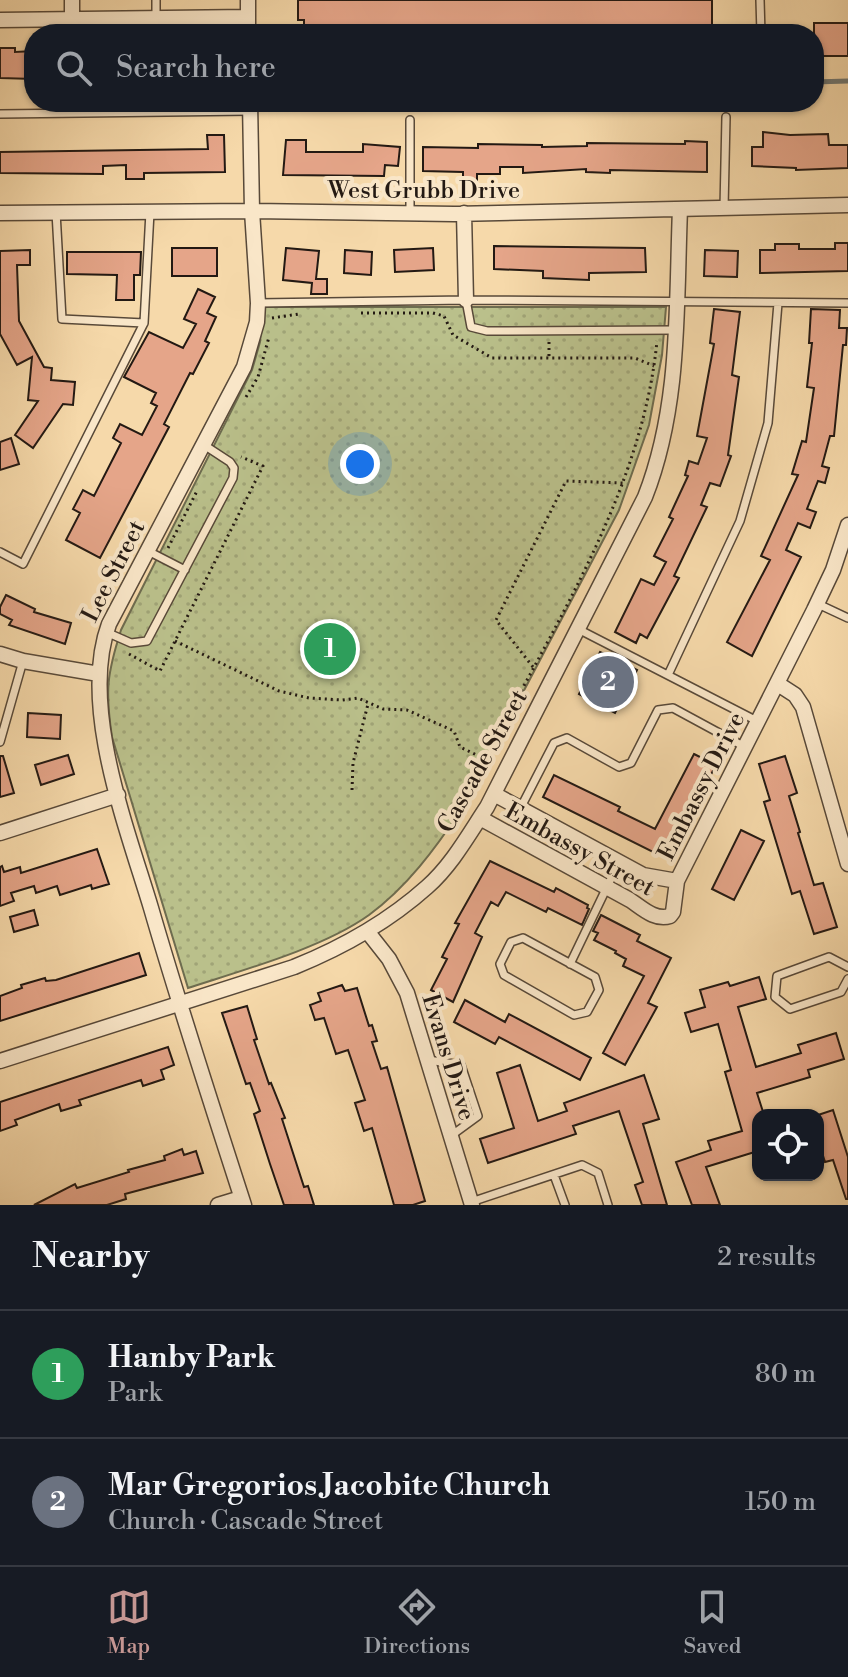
<!DOCTYPE html>
<html lang="en">
<head>
<meta charset="utf-8">
<style>
  :root { --surface:#171b24; --page:#20242c; --text:#f1f3f6; --muted:#9ea1a6; --line:#363941; --accent:#c59692 }
  body { margin:0; font-family:"Libre Bodoni",serif; background:var(--page); color:var(--text) }
  .controls { position:absolute; right:24px; bottom:24px; display:grid; overflow:hidden; border-radius:16px; box-shadow:0 2px 6px #0004 }
  .controls button { width:72px; height:72px; display:grid; place-items:center; padding:0; border:0; border-bottom:2px solid var(--line); background:var(--surface); color:var(--text); font:40px sans-serif }
  .you { position:absolute; left:360px; top:464px; width:28px; height:28px; margin:-20px; border:6px solid #fff; border-radius:50%; background:#1a73e8; box-shadow:0 0 0 12px #1a73e833 }
  .badge { display:grid; place-items:center; width:52px; height:52px; border-radius:50%; background:var(--accent); color:#fff; font-size:26px; font-weight:700 }
  .pin { position:absolute; translate:-50% -50%; border:4px solid #fff; box-shadow:0 2px 8px #0006 }
  .list { margin:0; padding:0; list-style:none }
  h2 { display:flex; justify-content:space-between; align-items:center; height:104px; margin:0; padding:0 32px; font-size:34px }
  h2 small { font-size:26px; font-weight:400; color:var(--muted) }
  .list li { display:grid; grid-template-columns:52px 1fr auto; gap:24px; align-items:center; box-sizing:border-box; height:128px; padding:0 32px; border-top:2px solid var(--line) }
  .list b { display:block; font-size:30px; white-space:nowrap }
  .list p { margin:0; font-size:26px; white-space:nowrap; color:var(--muted) }
  .list em { font-size:26px; font-style:normal; color:var(--muted) }
  .icon { flex:none; width:44px; height:44px; fill:none; stroke:currentColor; stroke-width:2; stroke-linecap:round; stroke-linejoin:round }
  .map { position:relative; flex:none; width:848px; height:1205px; overflow:hidden }
  .search { position:absolute; background:var(--surface); box-shadow:0 2px 6px #0004; left:24px; right:24px; top:24px; height:88px; display:flex; align-items:center; gap:20px; box-sizing:border-box; padding:0 28px; border-radius:32px; color:var(--muted); font-size:30px }
  .sheet { height:360px; background:var(--surface) }
  nav { display:flex; justify-content:space-around; align-items:center; box-sizing:border-box; height:112px; border-top:2px solid var(--line); background:var(--surface); font-size:22px; color:var(--muted) }
  nav a { display:grid; justify-items:center; gap:4px }
  nav .on { color:var(--accent) }
  .map>svg:first-child { display:block }
  .park { fill:url(#park-dots); stroke:#6e6c4f; stroke-width:2 }
  .lines { fill:none; stroke-linecap:round; stroke-linejoin:round }
  .stream { stroke:#6f7874; stroke-width:5 }
  .building { fill:#e5a589; stroke:#231913; stroke-width:2 }
  .service-casing { stroke:#584939; stroke-width:10 }
  .minor-casing { stroke:#584939; stroke-width:17 }
  .path { stroke:#231913; stroke-width:3; stroke-dasharray:2 4; stroke-linecap:butt }
  .service { stroke:#f9e6c8; stroke-width:7 }
  .minor { stroke:#f9e6c8; stroke-width:14 }
  .labels { text-anchor:middle; stroke-width:8; stroke-linejoin:round; paint-order:stroke }
  .street-label { font-size:24px; fill:#231913; stroke:#f9e6c8 }
</style>
</head>
<body>
<div class="map">
<svg width="848" height="1205" viewBox="0 0 848 1205">
  <defs>
    <pattern id="park-dots" width="8" height="8" patternUnits="userSpaceOnUse" patternTransform="scale(2)"><rect width="8" height="8" fill="#bac08b"/><path d="M2 2h.1M6 6h.1" fill="none" stroke="#a0a477" stroke-width="1.8" stroke-linecap="round"/></pattern>
  </defs>
  <rect width="100%" height="100%" fill="#f6d9aa"/>
  <filter id="stains"><feTurbulence type="fractalNoise" baseFrequency=".0025" numOctaves="4"/><feColorMatrix values="0 0 0 0 .2 0 0 0 0 .09 0 0 0 0 .02 0 0 0 .5 -.17"/></filter>
  <radialGradient id="worn" r=".72"><stop offset=".6" stop-color="#630" stop-opacity="0"/><stop offset="1" stop-color="#630" stop-opacity=".3"/></radialGradient>
  <path class="park" d="M262,307H666L662,355L649,425L619,510L461,810C435,849 407,887 369,915C323,948 243,970 188,988L112,737C105,691 107,674 121,630L252,370L260,342Z"/>
  <g class="lines">
    <path class="stream" d="M814,82L848,81"/>
  </g>
  <path class="building" d="M298,0H712V27H690V30L643,27V31H611V28L586,27L585,31L546,30V33L523,34L425,33V30L399,29V33L367,32V29H341V34H319V29H304V20H298Z
    M814,23H848V56H814Z
    M0,48H15V52L34,51V79L0,78Z
    M763,132L790,135L828,134L829,145H848V168L796,170V168L752,166V147H763Z
    M207,135H224L225,172L144,173V179H126V165L103,166V174L0,173V152L208,149Z
    M286,140H306V152H363V144L400,147L398,166L385,165L384,176L283,175Z
    M685,141L707,142V172L610,170V173L586,172V169L523,173V167H500V174H477V189H463V172L423,171V147L478,148V144L542,145V147L587,146V143L685,144Z
    M835,243H848V271L760,273V250H775V244H799V249H835Z
    M494,246L645,248L646,272L589,273V280L543,278V271L494,269Z
    M172,248H217V276H172Z
    M286,248L319,251L316,279H327V294H311L312,283L283,280Z
    M433,248L434,270L395,272L394,250Z
    M30,250V265H17L19,321L44,367L52,368L51,380L75,382L73,405L63,404L33,448L15,435L38,401L28,400L32,357L17,365L0,334V251Z
    M345,250L372,252L371,275L344,273Z
    M705,250L738,251L737,277L704,276Z
    M67,252H141L140,275H134V300H116L117,275L67,274Z
    M198,289L215,297L207,313L216,317L205,341L209,343L193,374L190,373L164,424L169,427L100,558L66,540L80,513L73,509L83,490L94,496L121,443L113,438L120,424L142,435L157,406L151,403L156,393L124,377L149,332L183,348L196,324L184,319Z
    M714,309L740,312L732,375L739,377L728,455L731,456L720,486L710,483L701,505L707,507L674,576L679,578L647,638L640,634L636,643L615,632L641,579L654,585L666,562L654,556L673,519L669,517L688,476L685,475L689,461L698,464L707,438L697,436L714,344L710,343Z
    M811,309L840,310L839,328H847L846,345H843L834,436H830L822,466L829,468L825,483L818,481L807,509L816,512L810,528L798,523L786,550L801,557L752,656L727,642L770,560L761,556L798,475L792,474L802,441L806,442L814,388L807,387L812,343H809Z
    M11,438L19,464L0,470V442Z
    M6,595L35,609L34,612L71,623L65,644L9,625L12,620L0,614V607Z
    M600,652L637,670L615,713L579,694Z
    M28,713L61,715L60,739L27,737Z
    M694,754L716,765L667,859L543,797L554,775L620,807L618,811L655,829Z
    M68,755L74,774L41,785L35,765Z
    M0,756H3L14,793L0,797Z
    M785,756L797,793L789,796L800,832L798,833L814,885L823,883L837,927L814,934L800,891L792,894L764,802L770,800L759,764Z
    M741,830L764,841L734,900L712,889Z
    M97,849L109,884L92,889L91,885L60,895L57,886L36,893L34,886L11,893L14,901L0,906V867L2,866L4,872L20,867L21,873Z
    M490,861L554,892L556,888L588,905L587,908L589,909L582,925L548,908L546,912L506,892L498,906L491,902L475,933L482,937L453,1002L431,990L447,959L442,957L459,924L455,923Z
    M34,910L38,925L14,932L10,917Z
    M601,915L640,935L637,941L671,958L648,1003L657,1007L625,1065L603,1053L644,976L623,966L626,959L615,953L616,951L594,940L598,933L593,931Z
    M139,953L146,975L0,1021V996L22,988L21,985L45,978L46,981L56,980Z
    M759,977L766,999L738,1007L756,1067L801,1053L798,1045L836,1033L844,1059L808,1070L810,1077L757,1093L764,1115H758V1151L706,1167L720,1205H692L676,1162L711,1150L708,1141L742,1131L725,1072L731,1070L718,1024L691,1032L685,1013L705,1007L700,990L728,982L730,986Z
    M342,985L345,991L357,988L369,1026L372,1025L377,1041L372,1042L381,1069L387,1067L425,1201L413,1205H394L372,1128L364,1131L355,1103L365,1100L348,1050L336,1054L324,1018L315,1020L310,1005L321,1001L318,993Z
    M465,1000L505,1022L509,1014L591,1058L580,1080L499,1037L495,1044L454,1022Z
    M247,1006L257,1039L254,1040L269,1084L271,1083L285,1118L282,1119L304,1187L308,1186L314,1205H284L270,1164L254,1114L260,1111L250,1083L246,1084L222,1013Z
    M168,1047L174,1065L161,1070L164,1079L143,1086L141,1080L79,1100L81,1105L61,1111L59,1104L15,1120L17,1125L0,1131V1102Z
    M520,1065L538,1121L567,1111L564,1103L644,1075L659,1119L643,1124L667,1205H642L635,1185L643,1182L619,1111L573,1126L576,1134L488,1163L480,1139L514,1128L497,1073Z
    M833,1110L848,1157V1199H846L833,1160L825,1162L818,1140V1115Z
    M182,1149L184,1155L196,1151L203,1173L125,1194L126,1199L107,1205H34L75,1184L77,1188L129,1172L128,1170L165,1160L164,1156Z"/>
  <g class="lines">
    <g class="service-casing">
      <path id="service" d="M760,0L761,34
        M156,18V0
        M0,114L250,111
        M410,120V213
        M724,208L726,117
        M56,212L62,319L144,323
        M466,300L471,327L487,331L675,330
        M258,303L466,300L848,303
        M148,551L185,570
        M0,552L23,564L144,323L150,212
        M818,604L848,618
        M578,629L759,722
        M106,632L131,643L147,641L233,478L234,468L230,462L204,445
        M668,675L740,521L768,423L778,303
        M0,742L23,661
        M520,809L554,743L567,738L619,767L631,763L658,710L673,708L745,747
        M523,938L595,977L599,990L587,1012L574,1015L504,975L500,964L511,942Z
        M570,964L619,862
        M848,967L829,957L777,976L775,997L790,1009L841,992L848,979
        M428,1060L461,1065L478,1116L452,1135
        M554,1175L565,1205
        M471,1202L582,1165L598,1173L608,1205"/>
    </g>
    <g class="minor-casing">
      <path id="minor" d="M248,0V34
        M72,19V0
        M0,20L248,17
        M0,213L252,211L454,214L848,205
        M464,213L466,300
        M0,654L23,661L99,674
        M778,684L795,695L803,707L848,864
        M494,794L643,875L677,881
        M480,818L630,900C642,908 655,921 670,916L673,912L677,881L814,610L833,570L848,525
        M0,833L118,795
        M367,931L389,959L407,993L472,1205
        M0,1061L294,967C341,948 389,921 427,887C452,865 469,834 487,807L645,497C681,405 676,306 680,209
        M218,1205L241,1198
        M244,1205C212,1106 180,1008 151,908C127,828 79,705 109,624L244,367L257,322L258,303L252,211L250,102"/>
    </g>
    <path class="path" d="M361,313H433L444,316L453,335L492,358H635L654,366
      M272,318L299,314
      M549,342V358
      M246,397L258,377L269,337
      M168,548L197,491
      M175,641L279,691L309,698L342,700L358,698L383,709L407,710L454,731L460,747L485,759C553,626 642,493 657,341
      M129,654L160,671L263,466L241,457
      M533,667L496,620L566,481L623,483
      M352,790L353,763L368,704"/>
    <use href="#service" class="service"/>
    <use href="#minor" class="minor"/>
  </g>
  <g class="labels">
    <g class="street-label">
      <text x="424" y="198">West Grubb Drive</text>
      <text transform="translate(113 571) rotate(-63)" y="8">Lee Street</text>
      <text transform="translate(482 761) rotate(-61)" y="8">Cascade Street</text>
      <text transform="translate(701 786) rotate(-63)" y="8">Embassy Drive</text>
      <text transform="translate(580 849) rotate(29)" y="8">Embassy Street</text>
      <text transform="translate(449 1057) rotate(73)" y="8">Evans Drive</text>
    </g>
  </g>
  <rect width="100%" height="100%" filter="url(#stains)"/>
  <rect width="100%" height="100%" fill="url(#worn)"/>
</svg>
<div class="controls">
<button><svg class="icon" aria-label="locate" viewBox="0 0 24 24"><circle cx="12" cy="12" r="6"/><path d="M12 2v4M12 18v4M2 12h4M18 12h4"/></svg></button>
</div>
<div class="you"></div>
<div class="pin badge" style="left:330px;top:649px;background:#2e9e5b">1</div>
<div class="pin badge" style="left:608px;top:682px;background:#6b7280">2</div>
<div class="search"><svg class="icon" aria-label="search" viewBox="0 0 24 24"><circle cx="10" cy="10" r="6"/><path d="M15 15l6 6"/></svg>Search here</div>
</div>
<section class="sheet">
<h2>Nearby<small>2 results</small></h2>
<ul class="list">
<li><span class="badge" style="background:#2e9e5b">1</span><div><b>Hanby Park</b><p>Park</p></div><em>80 m</em></li>
<li><span class="badge" style="background:#6b7280">2</span><div><b>Mar Gregorios Jacobite Church</b><p>Church · Cascade Street</p></div><em>150 m</em></li>
</ul>
</section>
<nav>
<a class="on"><svg class="icon" aria-label="map" viewBox="0 0 24 24"><path d="M3 6l6-2 6 2 6-2v14l-6 2-6-2-6 2zM9 4v14M15 6v14"/></svg>Map</a>
<a><svg class="icon" aria-label="directions" viewBox="0 0 24 24"><path d="M12 3l9 9-9 9-9-9zM9 14v-3h6M13 9l2 2-2 2"/></svg>Directions</a>
<a><svg class="icon" aria-label="saved" viewBox="0 0 24 24"><path d="M7 4h10v16l-5-4-5 4z"/></svg>Saved</a>
</nav>
</body>
</html>
